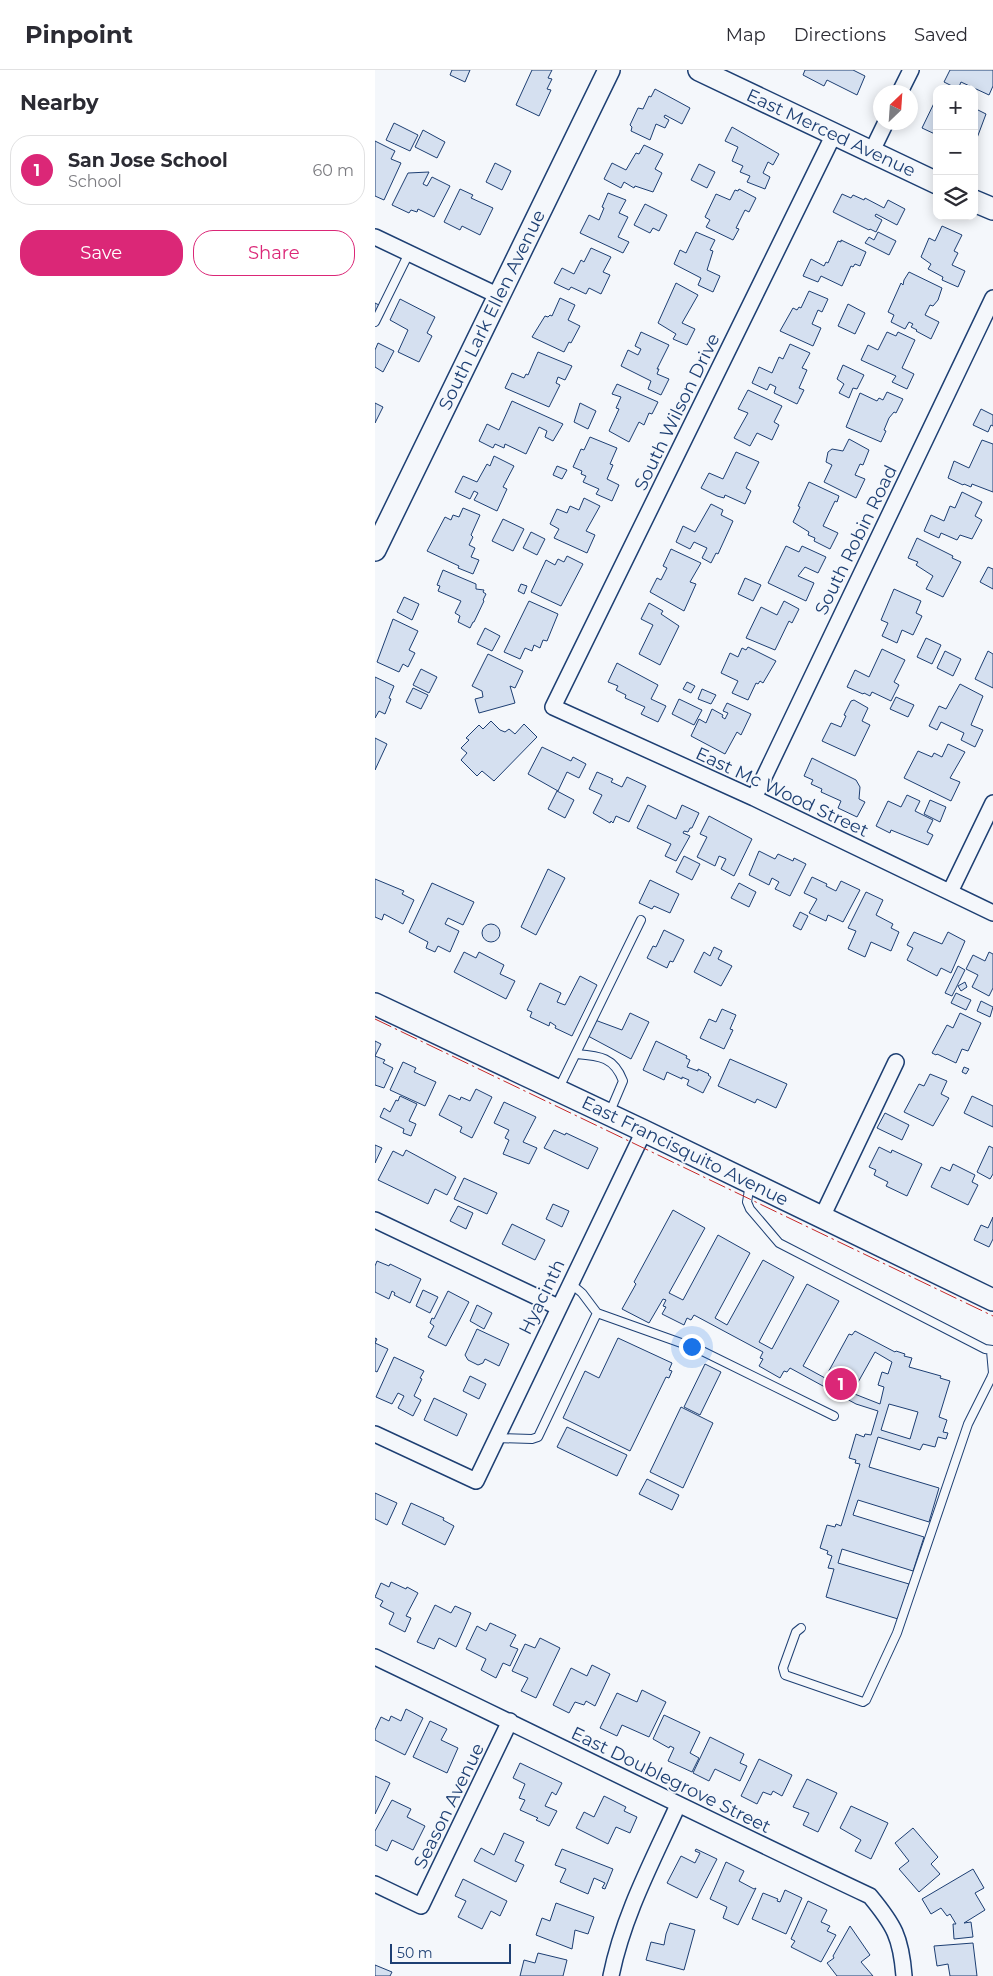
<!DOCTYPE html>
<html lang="en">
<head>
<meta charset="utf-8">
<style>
  :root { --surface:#fff; --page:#f2f2f3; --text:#2b2b33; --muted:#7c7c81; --line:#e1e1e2; --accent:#db2777 }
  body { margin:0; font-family:Montserrat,sans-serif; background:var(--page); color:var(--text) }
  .controls { position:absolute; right:15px; top:15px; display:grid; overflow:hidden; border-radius:10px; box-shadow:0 2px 12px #0003 }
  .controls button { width:45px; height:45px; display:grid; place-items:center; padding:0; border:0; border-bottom:1px solid var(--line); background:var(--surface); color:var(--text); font:25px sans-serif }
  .compass { position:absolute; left:498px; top:15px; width:45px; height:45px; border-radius:50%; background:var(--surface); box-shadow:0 2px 12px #0003; rotate:25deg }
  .scale { position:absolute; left:15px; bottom:12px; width:121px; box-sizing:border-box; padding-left:5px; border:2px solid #1d3f73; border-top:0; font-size:14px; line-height:18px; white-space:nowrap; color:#1d3f73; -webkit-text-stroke:4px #f4f7fb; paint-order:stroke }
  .you { position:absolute; left:316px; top:1276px; width:18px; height:18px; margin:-12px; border:4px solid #fff; border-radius:50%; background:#1a73e8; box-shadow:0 0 0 8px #1a73e833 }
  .badge { display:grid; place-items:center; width:32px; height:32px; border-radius:50%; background:var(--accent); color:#fff; font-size:16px; font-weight:700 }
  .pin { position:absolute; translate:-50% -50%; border:2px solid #fff; box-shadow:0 1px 5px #0006 }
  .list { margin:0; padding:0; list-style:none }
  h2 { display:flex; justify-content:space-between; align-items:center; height:65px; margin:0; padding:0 20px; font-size:21px }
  h2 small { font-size:16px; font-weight:400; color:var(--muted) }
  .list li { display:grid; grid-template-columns:32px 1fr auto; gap:15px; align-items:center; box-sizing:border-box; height:70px; margin:0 10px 10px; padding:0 10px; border:1px solid var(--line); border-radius:20px }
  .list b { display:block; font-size:19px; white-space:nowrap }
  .list p { margin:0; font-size:16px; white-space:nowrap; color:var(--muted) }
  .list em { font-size:16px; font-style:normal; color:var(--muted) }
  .actions { display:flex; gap:10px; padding:15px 20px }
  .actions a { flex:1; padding:11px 0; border:1px solid var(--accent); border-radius:20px; text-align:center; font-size:18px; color:var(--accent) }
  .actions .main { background:var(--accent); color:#fff }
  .icon { flex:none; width:28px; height:28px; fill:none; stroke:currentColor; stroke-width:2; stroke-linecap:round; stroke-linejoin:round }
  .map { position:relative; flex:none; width:618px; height:1906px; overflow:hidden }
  header { display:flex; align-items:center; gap:30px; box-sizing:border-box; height:70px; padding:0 25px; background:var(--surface); border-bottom:1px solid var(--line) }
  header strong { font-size:24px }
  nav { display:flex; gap:28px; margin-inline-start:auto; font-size:18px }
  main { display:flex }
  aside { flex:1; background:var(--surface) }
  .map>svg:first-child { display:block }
  .building { fill:#d5e0f0; stroke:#1d3f73; fill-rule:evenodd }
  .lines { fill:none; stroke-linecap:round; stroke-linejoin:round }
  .lane-casing { stroke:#1d3f73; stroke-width:10 }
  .street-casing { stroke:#1d3f73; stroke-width:18 }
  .secondary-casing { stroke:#1d3f73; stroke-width:24 }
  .lane { stroke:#f4f7fb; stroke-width:8 }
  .street { stroke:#f4f7fb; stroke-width:15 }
  .secondary { stroke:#f4f7fb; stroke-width:21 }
  .power { stroke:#c62828; stroke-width:1; stroke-dasharray:18 4 2.5 4; stroke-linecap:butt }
  .labels { text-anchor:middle; stroke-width:4; stroke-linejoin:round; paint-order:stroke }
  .street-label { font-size:18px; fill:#1d3f73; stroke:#f4f7fb }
</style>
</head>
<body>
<header>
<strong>Pinpoint</strong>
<nav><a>Map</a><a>Directions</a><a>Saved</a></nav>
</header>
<main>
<aside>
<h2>Nearby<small></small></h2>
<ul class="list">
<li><span class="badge">1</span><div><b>San Jose School</b><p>School</p></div><em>60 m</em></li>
</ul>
<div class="actions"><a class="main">Save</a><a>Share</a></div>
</aside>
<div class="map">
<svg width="618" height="1906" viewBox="0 0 618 1906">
  <rect width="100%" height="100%" fill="#f4f7fb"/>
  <path class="building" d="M77,0H95L90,12L75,5Z
    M157,0H177L173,8L177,9L172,19L176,20L164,46L141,35Z
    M430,0H478L490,6L482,25L452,10L449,16L428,5Z
    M575,0H618V16L614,25L586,12L583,19L569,12Z
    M280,19L315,38L307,54L290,45L289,47L294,50L290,58L281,54L275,70L256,61L257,57L255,55L263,38L268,39L274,26L276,27Z
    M562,27V65L547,58Z
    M599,38L611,44L599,76Z
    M19,53L43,65L35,81L11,70Z
    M357,57L404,84L398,95L393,92L388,103L395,107L390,119L372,112L375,106L365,102L368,96L357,91L363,77L350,71Z
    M48,60L70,72L62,88L40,77Z
    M0,71L20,81L16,89L26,93L9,130L0,126Z
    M269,75L288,84L280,99L287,103L278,122L260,116L259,118L249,112L246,118L229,109L237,93L251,100L261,83L264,84Z
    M120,93L136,101L127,120L111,112Z
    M324,94L340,102L332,118L316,110Z
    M54,102L48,114L52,116L57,107L75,116L59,147L43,139L42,142L36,140L34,143L17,135L33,103Z
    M85,119L98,125L96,128L118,138L105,165L87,156L85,160L69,152Z
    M364,119L381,128L374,142L370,140L361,158L364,159L358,170L331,157L335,150L330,147L341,124L355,130L360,120L363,121Z
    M233,123L251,130L244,143L253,147L243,167L254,172L248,183L205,163L214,145L224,150L229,138L227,137Z
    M467,124L476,128L478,125L489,130L490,128L509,138L513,130L530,139L522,155L501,144L500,146L507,150L501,162L495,159L494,160L458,142Z
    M270,134L292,145L284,161L278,158L275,163L259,155Z
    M567,156L587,165L579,181L583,183L577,195L590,201L583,217L567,210L568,207L553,199L556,194L546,187L554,168L560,171Z
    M321,162L340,170L335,180L338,181L332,200L345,206L338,222L323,215L326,208L299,194L305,180L311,183Z
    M503,162L521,171L514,185L490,173L494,167L499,170Z
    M466,170L491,182L485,196L480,194L478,197L476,196L467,216L446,206L443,212L428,206L436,189L449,196L451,192L453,193L463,171L466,172Z
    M216,178L236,187L228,202L235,205L226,224L214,218L211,224L196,217L194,220L179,213L187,198L199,204L206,190L209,192Z
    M534,202L567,218L563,230L558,236L555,235L550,245L564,252L556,269L541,261L542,260L536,257L538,254L534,252L530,259L516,252L519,245L513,242L526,213L528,215L529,210Z
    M301,213L323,225L307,253L320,259L312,275L298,269L301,264L283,253Z
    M434,221L453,229L447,242L443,240L437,254L446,258L438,276L405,261L418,238L422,240L424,237L426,238Z
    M185,228L200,235L193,250L205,256L196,273L194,272L189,282L157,267L170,246L173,247L175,245L177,246Z
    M25,229L60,247L52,263L57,266L44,292L23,282L33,260L15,250Z
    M0,233L4,235L0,244Z
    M473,234L490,243L480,264L463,256Z
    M266,262L294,275L282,299H284L282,304L294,309L286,325L273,319L276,311L246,296L253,280L263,285L266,279L260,276Z
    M512,262L521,266L523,262L540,270L527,298L539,304L532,319L517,312L521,306L486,290L493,275L503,280Z
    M3,273L19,281L8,302L0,297V280Z
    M415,274L435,283L427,298L432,300L424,318L429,320L422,334L399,323L401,317L395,314L392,320L377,313L384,297L397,303L404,287L408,289Z
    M163,282L197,296L190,310L183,307L181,313L185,315L174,337L130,318L137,303L149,308L151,304L153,305Z
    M468,295L489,305L482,319L478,318L474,328L464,323L469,314L462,309Z
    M242,314L283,332L277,344L274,343L269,355L264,352L254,372L234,361L244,339L241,338L246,327L237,324Z
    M373,320L407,336L399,352L404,355L397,370L382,363L375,376L359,368L373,343L363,339Z
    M512,322L528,329L521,343L519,342L514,348L509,360L511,361L506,372L471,357L485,323L502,331L504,328L508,330Z
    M137,331L188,354L178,371L170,367L172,361L164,357L151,384L130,374L129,378L120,374L118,378L104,371L112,354L124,360Z
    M0,333L8,337L0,353Z
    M205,333L221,341L213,359L199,352Z
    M606,339L618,345V356L616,355L613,362L598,355Z
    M215,367L242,378L235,394L238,395L232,409L244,415L237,431L221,424L224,419L208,412L211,406L206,404L207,401L198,397L206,379L209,380Z
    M474,369L494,380L488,395L485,394L480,405L490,409L481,428L449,412L457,395L451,392L453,382L457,379L468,381Z
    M607,370L618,374V422L597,414L596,417L589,414L588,415L573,408L579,391L594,398Z
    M361,382L384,392L371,418L376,421L370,434L350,425L349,428L342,426L326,418L334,403L348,409Z
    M119,386L139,396L128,417L132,419L122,441L99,430L103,423L99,421L95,429L80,422L88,406L102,412L112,394L115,396Z
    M182,396L192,400L187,409L178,405Z
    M434,412L464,426L462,432L460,431L448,456L463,463L455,479L439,471L440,468L433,465L434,462L418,452L425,437L423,436Z
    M587,422L607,432L600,446L607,450L597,469L585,465L582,470L566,463L564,468L549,461L556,445L569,451L575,436L580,438Z
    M209,428L225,436L211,461L220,465L212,483L179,468L184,459L175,454L182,439L192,443L195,436L204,440Z
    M336,434L348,440L346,445L358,451L343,484L341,483L336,493L327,488L332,478L319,472L315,479L301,472L308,456L320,462Z
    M88,438L105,445L96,465L98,467L94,475L100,478L96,487L104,490L98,504L83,498L84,496L52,481L70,447L76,450L78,445L84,447Z
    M128,449L149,459L138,481L117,471Z
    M156,462L170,469L162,485L148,478Z
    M542,468L578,486L577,488L586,492L568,527L551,519L558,506L541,495L543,492L533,488Z
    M411,476L424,482L427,476L451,487L443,503L430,497L423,506L439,513L431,531L393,513Z
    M296,479L326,493L315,512L321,514L309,541L275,522L282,508L286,510L292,498L288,496Z
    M192,486L208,494L186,536L156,522L171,490L180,495L183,489L189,492Z
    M613,497L618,499V519L605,512Z
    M68,500L101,514V519L109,520L108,522L111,524L108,530L109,531L99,552H98L95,558L83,552L85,546L80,543L86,531L63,521L65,516L62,515Z
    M370,508L386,515L378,531L363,524Z
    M146,514L152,516L149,524L143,521Z
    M519,519L546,531L541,543L547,546L538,565L527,560L522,573L507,566L513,553L506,550Z
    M29,527L44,534L37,550L22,542Z
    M154,531L183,544L172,571L168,570L165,578L159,575L157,581L150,578L145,589L129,582Z
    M409,531L424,539L417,553L414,551L400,580L371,568L386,537L402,545Z
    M274,533L288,541L286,544L304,556L285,595L264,584L278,555L266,549Z
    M18,549L43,561L34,580L40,583L33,597L28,594L24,602L2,592Z
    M110,558L125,566L117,581L102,574Z
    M551,568L566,575L557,594L542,587Z
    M373,577L401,591L388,613L385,611L383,614L381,613L373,630L357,623L363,611L346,603L355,583L363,587L367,578L371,580Z
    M507,579L530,590L519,612L524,615L516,631L497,622L495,626L489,623L488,624L472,617L480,600L494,607Z
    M570,581L586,589L578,606L562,598Z
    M613,581L618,584V618L600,609Z
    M113,584L148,601L140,618L135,616L140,633L104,643L100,629L108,627L107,621L97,616Z
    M242,593L283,615L276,629L291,636L283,652L266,644L270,637L250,628L251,625L241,620L243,616L233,612Z
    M46,599L62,607L54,623L38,615Z
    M0,607L19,616L14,628L16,629L10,644L4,641L0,648Z
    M312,612L320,616L316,623L308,619Z
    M585,614L608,626L596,655L608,660L600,677L586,670L589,663L566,652L562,660L554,656L564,636L571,639Z
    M38,618L53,625L46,639L31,632Z
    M327,619L341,625L336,634L323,629Z
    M521,627L539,635L533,647L515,639Z
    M304,629L327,640L319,655L297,644Z
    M479,630L493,638L487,651L495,655L480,686L447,671L456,653L466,657L471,646L469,645L476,631Z
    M352,633L376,644L366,665L362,662L350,684L316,666L324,649L331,653L337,639L348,645L347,647L350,649L353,643L348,641Z
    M116,651L125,660L130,662L134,659L140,664L149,654L162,667L119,711L107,701L102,706L86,690L92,683L86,678L94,670L91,668L104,655L108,659Z
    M0,668L12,674L0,700Z
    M573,674L590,682L575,708L585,712L576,731L529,708L543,681L557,687L559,683L567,687Z
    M167,677L196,691L198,687L211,694L204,708L192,702L183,721L153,704Z
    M437,688L481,710L485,717L484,729L490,732L482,747L463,738L466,731L446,722L447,719L436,714L438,710L429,706Z
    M222,702L238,709L236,712L247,717L252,707L271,716L254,752L241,746L238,753L236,751L235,753L218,743L227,725L214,719Z
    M182,721L199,730L190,748L173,739Z
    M532,725L545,731L540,741L558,750L552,762L558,765L553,775L516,760L515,763L501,756L513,731L526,737Z
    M555,730L571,737L565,752L549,744Z
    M273,735L301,749L307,735L324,743L317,758H315L313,762L309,761L308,763L315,766L301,791L290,786L296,774L262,758Z
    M334,746L377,769L359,806L346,799L351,789L344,786L340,796L322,787L332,767L325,764Z
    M384,781L400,789L403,784L418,791L419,788L431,794L415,826L400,819L404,812L397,808L394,815L374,805Z
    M309,786L325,794L317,810L301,802Z
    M173,799L190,808L161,865L146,857Z
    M437,807L452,814L451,816L461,821L466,811L485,820L468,852L453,845L451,851L434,843L442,829L429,823Z
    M0,809L29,821L27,824L39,830L28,854L9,844L7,850L0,847Z
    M275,810L304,824L295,843L279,836L277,839L264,833Z
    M57,813L99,832L88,855L73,848L70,854L84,861L75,882L63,876L60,882L51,878L53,872L34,862Z
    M364,813L381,822L374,837L356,828Z
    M491,822L508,830L501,845L518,854L516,858L524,862L516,881L496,872L490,887L473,879L481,861L473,858Z
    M425,842L433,846L426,860L418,856Z
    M107 863a9 9 0 1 1 18 0a9 9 0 1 1-18 0Z
    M289,860L309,870L298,892L295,891L292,898L272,888L278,876L281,877Z
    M539,862L567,874L573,862L590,871L576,903L566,898L562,906L532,890L538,878L532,875Z
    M339,877L347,881L343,889L357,896L346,916L319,902L329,882L335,886Z
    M89,882L101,888L104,882L129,895L125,904L140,911L131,929L79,902Z
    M614,882L618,884V918L614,926L597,917L603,905L591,899L598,885L610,891Z
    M583,896L590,900L577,926L570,923Z
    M205,906L222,915L197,966L180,958L181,956L175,952L174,956L155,947L157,942L152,940L165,913L186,923L182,932L190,935Z
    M590,912L592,917L586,921L583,916Z
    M581,923L596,930L591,940L576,933Z
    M606,931L618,937L615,947L602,941Z
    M347,939L361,945L355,959L358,960L349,979L325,968L334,949L341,952Z
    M255,943L274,952L256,989L213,966L220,950L247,960Z
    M585,943L606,953L593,981L587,979L581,993L562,984L561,985L557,983L572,955L578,958Z
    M0,971L6,974L0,986L10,990L8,993L18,998L9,1018L0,1015Z
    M281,971L312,986L311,988L315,990L312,997L323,1001V999L334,1004L333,1005L336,1007L328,1023L312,1015L314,1010L307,1007V1009L292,1002L289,1010L268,1000Z
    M355,989L412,1014L401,1038L382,1029L380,1033L343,1016Z
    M28,992L41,998L39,1002L61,1012L50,1036L15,1020Z
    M589,997L594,999L591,1004L587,1002Z
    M555,1004L572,1011L566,1024L574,1028L558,1056L529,1042L544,1014L549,1016Z
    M101,1019L117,1027L97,1068L85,1062L87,1057L64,1045L74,1025L85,1030L86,1027L95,1031Z
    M25,1026L42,1034L34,1051L41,1054L36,1066L28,1063L29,1059L5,1047L9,1038L15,1042L21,1030L23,1031Z
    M597,1026L618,1036V1057L589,1043Z
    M129,1032L161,1047L148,1072L162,1078L154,1094L128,1084L134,1070L130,1068L134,1060L119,1053Z
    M510,1043L534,1055L527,1070L502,1058Z
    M179,1060L190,1065L191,1063L223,1078L213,1099L169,1078Z
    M0,1075L7,1078L0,1093Z
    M614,1076L618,1078V1104L615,1109L602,1102Z
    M504,1077L516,1083L517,1080L547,1094L532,1126L511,1116L513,1112L499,1105L501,1100L494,1097Z
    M31,1080L81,1107L72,1125L60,1119L53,1134L3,1110L18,1081L28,1086Z
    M578,1094L600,1105L597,1112L603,1115L593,1135L556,1117L566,1097L575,1101Z
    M89,1108L122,1123L112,1144L79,1129Z
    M178,1134L194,1141L187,1157L171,1149Z
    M83,1136L98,1143L91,1159L75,1151Z
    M298,1140L330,1158L294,1223L308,1230L343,1165L375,1183L340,1248L352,1255L388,1190L419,1207L384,1272L397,1279L432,1214L464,1231L428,1296L450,1308L474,1264L477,1265L480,1261L520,1282L521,1281L530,1284L529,1286L537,1288L534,1297L566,1306L565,1308L575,1311L564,1347L572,1350L568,1362L573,1363L571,1369L563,1367L560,1377L548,1374L545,1380L503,1367L494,1397L564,1418L554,1452L483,1430L478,1445L549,1467L538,1501L467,1479L463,1493L534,1514L523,1549L451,1527L459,1499L453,1498L457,1486L452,1484L453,1481L445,1478L452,1455L460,1457L461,1454L466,1456L485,1394L480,1393L481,1390L474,1388L481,1364L489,1367L490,1364L496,1365L503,1341L481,1334L415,1298L412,1302L409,1301L405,1308L384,1296L388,1289L385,1288L388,1282L319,1245L316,1250L312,1248L309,1255L287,1244L291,1237L288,1236L291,1230L288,1229L274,1253L247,1239L261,1214L259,1212ZM500,1282L517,1292L513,1304L507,1302L503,1315L509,1317L505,1334L477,1323ZM514,1334L543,1342L535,1369L506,1360Z
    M618,1147V1169L614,1177L599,1170L606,1155L613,1158Z
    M137,1154L170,1170L160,1190L127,1174Z
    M2,1191L14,1196L15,1194L46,1209L35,1233L19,1225L20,1223L17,1221L14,1229L0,1222V1196Z
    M48,1220L63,1227L55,1243L41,1236Z
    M73,1221L94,1232L71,1276L53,1267L59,1256L55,1253L57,1248L59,1249Z
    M102,1235L117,1243L109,1259L95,1251Z
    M102,1259L134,1274L124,1296L110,1289L108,1293L103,1295L93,1290L90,1285Z
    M0,1268L2,1269L0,1273L13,1279L2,1302L0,1301Z
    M243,1268L297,1293L294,1300L297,1301L294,1308L291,1307L255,1381L188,1348L210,1301L224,1308Z
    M19,1287L49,1301L45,1308L47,1309L39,1326L46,1330L38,1346L23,1338L29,1326L23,1323L17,1334L1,1327Z
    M330,1294L346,1302L325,1345L309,1337Z
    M95,1306L111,1314L104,1329L88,1321Z
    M59,1328L92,1344L82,1366L49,1350Z
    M306,1337L338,1353L308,1418L275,1402Z
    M192,1357L252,1385L242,1406L182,1377Z
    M272,1409L304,1425L297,1440L264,1424Z
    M0,1423L22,1433L12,1455L0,1449Z
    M36,1433L69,1448L68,1450L79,1456L70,1475L27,1454Z
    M16,1512L31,1519L32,1517L43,1523L31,1546L36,1548L30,1562L14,1554L19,1543L5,1536L8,1531L0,1527L6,1513L14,1517Z
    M60,1535L76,1543L80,1536L96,1543L81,1577L64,1568L59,1579L42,1572Z
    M115,1553L141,1565L135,1576L143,1579L135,1596L128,1593L121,1608L106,1600L111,1589L91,1579L102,1556L111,1561Z
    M165,1568L185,1578L161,1628L146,1621L153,1608L137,1601L150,1574L160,1578Z
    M217,1595L235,1604L220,1636L211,1631L209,1635L200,1632L194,1643L178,1635L196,1598L212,1606Z
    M267,1620L291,1632L274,1667L247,1655L242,1666L225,1658L242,1623L262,1632Z
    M31,1639L48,1648L30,1685L0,1670V1660L6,1647L14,1651L16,1646L26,1651Z
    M289,1645L325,1662L315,1683L324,1688L317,1702L293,1691L299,1678L295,1676L294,1678L278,1669Z
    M55,1651L72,1659L66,1670L83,1678L72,1703L38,1687Z
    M335,1667L369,1684L365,1693L372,1696L365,1711L340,1699L334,1711L318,1703Z
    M384,1689L417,1705L407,1726L398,1721L396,1725L388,1722L382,1734L366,1726Z
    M145,1693L187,1713L181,1725L177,1722L170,1736L182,1741L174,1756L161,1750L163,1748L145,1740L150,1730L144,1728L150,1714L138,1708Z
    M0,1706L15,1713L0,1744Z
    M432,1709L462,1723L443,1762L428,1755L434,1743L418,1737Z
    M229,1726L251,1737L249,1741L262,1747L255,1763L241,1757L233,1774L201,1758L209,1742L219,1747Z
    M17,1730L36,1739L32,1747L50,1756L38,1780L17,1770L12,1781L0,1775V1761Z
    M476,1736L513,1753L496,1789L480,1781L486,1770L465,1758Z
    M538,1758L563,1787L556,1794L565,1804L544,1822L524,1799L534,1791L520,1773Z
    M129,1763L149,1772L140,1791L149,1795L141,1812L99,1791L106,1778L119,1785Z
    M187,1779L238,1799L230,1819L227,1818L230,1813L219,1808L213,1824L185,1812L191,1799L180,1795Z
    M321,1779L342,1789L322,1828L292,1813L306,1786L320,1793L325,1783L320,1781Z
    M351,1792L369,1801L364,1811L379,1819L381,1818L363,1855L348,1848L352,1837L335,1829Z
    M598,1799L609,1818L600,1823L610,1840L589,1853L596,1852L598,1867L579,1869L578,1854H581L575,1844L572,1846L566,1838L556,1844L547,1829Z
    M88,1809L132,1831L125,1846L116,1841L107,1859L83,1847L91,1831L80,1826Z
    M410,1820L427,1828L411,1864L377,1849L388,1823L403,1829L402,1831L405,1832Z
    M433,1831L452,1840L446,1852L455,1856L452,1861L461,1865L446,1892L416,1877L420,1871L416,1869Z
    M181,1833L219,1847L213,1864L200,1860L197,1879L161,1865L167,1848L175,1851Z
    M295,1853L320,1860L309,1900L271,1890L276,1872L289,1875L291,1864Z
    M475,1856L495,1885L486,1892L498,1906H462L452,1893L459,1888L458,1886Z
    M598,1873L602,1906H575L573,1894L562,1896L559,1876Z
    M163,1883L192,1890L188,1906H145L149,1890L160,1893Z
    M0,1895L17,1902L15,1906H0Z"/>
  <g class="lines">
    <g class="lane-casing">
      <path id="lane" d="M0,252L34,183
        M201,984C225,986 239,987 248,1011L234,1044
        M184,1018L266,850
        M375,1114L372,1132L375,1139L404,1173L610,1279L618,1280
        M222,1243L323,1279L459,1346
        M121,1368L157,1369L163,1367L222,1243L207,1223L195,1213
        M426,1558L421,1562L408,1598L410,1605L488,1632L491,1630L522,1563L593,1354L616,1308L618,1303L616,1281"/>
    </g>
    <g class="street-casing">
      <path id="street" d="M525,22L536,0
        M459,64L178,637L379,728L618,843
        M496,83L511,52
        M0,167L124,226
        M379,728L618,228
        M575,822L618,733
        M447,1147L521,992
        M0,1150L183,1237
        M0,1364L101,1411L269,1061
        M0,1587C165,1666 329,1748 495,1826C519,1855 526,1867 529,1906
        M0,1814L46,1836L135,1651
        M236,1906C248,1846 278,1790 303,1735"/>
    </g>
    <g class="secondary-casing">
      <path id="secondary" d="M324,0L562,113
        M599,131L618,139
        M0,480L234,0
        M0,934L269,1061L618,1230"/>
    </g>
    <use href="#lane" class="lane"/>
    <use href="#street" class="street"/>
    <use href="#secondary" class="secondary"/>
    <path class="power" d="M0,949L618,1246"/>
  </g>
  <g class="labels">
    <g class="street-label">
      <text transform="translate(456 63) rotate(25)" y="6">East Merced Avenue</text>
      <text transform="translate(117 240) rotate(-64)" y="6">South Lark Ellen Avenue</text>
      <text transform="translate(302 342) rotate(-64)" y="6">South Wilson Drive</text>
      <text transform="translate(481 470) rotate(-64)" y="6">South Robin Road</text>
      <text transform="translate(407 722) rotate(25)" y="6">East Mc Wood Street</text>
      <text transform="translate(310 1081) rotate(26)" y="6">East Francisquito Avenue</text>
      <text transform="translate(167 1227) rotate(-64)" y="6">Hyacinth</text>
      <text transform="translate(296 1710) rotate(26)" y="6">East Doublegrove Street</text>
      <text transform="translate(74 1736) rotate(-64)" y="6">Season Avenue</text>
    </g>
  </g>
</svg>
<div class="controls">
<button>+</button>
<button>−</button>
<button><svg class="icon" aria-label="layers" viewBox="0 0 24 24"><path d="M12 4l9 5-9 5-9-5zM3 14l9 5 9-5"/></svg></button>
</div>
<svg class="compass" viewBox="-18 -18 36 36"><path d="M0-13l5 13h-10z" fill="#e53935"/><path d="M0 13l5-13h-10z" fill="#7c7c81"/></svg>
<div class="scale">50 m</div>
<div class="you"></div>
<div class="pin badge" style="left:466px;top:1314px">1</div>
</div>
</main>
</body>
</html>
